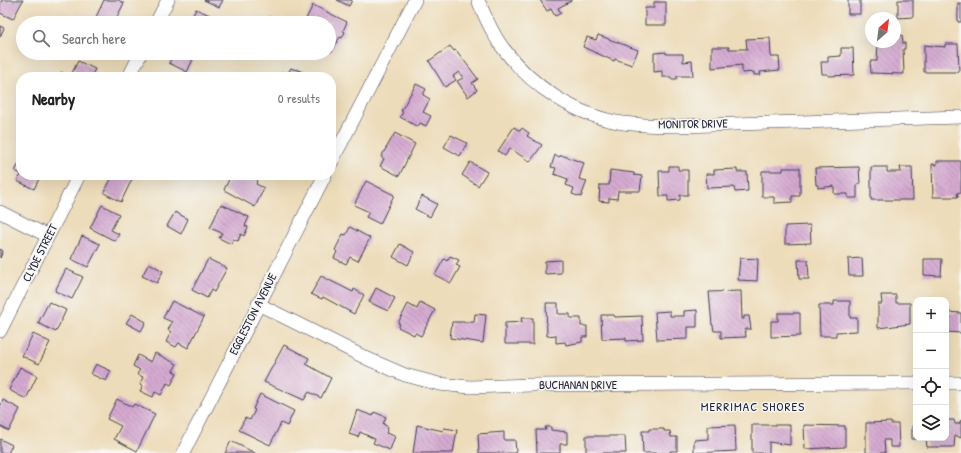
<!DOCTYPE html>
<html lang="en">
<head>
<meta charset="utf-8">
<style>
  :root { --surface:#fff; --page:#f6f6f6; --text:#222; --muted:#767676; --line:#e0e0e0 }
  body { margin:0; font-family:"Patrick Hand",sans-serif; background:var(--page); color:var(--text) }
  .controls { position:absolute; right:12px; bottom:12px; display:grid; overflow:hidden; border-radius:8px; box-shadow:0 4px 16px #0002 }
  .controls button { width:36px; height:36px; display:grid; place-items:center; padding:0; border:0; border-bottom:1px solid var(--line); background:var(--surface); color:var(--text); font:20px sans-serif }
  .compass { position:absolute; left:865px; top:12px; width:36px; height:36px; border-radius:50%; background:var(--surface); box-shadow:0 4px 16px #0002; rotate:28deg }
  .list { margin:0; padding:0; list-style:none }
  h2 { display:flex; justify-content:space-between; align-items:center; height:52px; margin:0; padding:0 16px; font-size:17px }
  h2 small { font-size:13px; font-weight:400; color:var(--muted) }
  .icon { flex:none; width:22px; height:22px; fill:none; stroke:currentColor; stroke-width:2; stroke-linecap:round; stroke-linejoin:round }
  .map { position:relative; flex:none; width:961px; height:453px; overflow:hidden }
  .search { position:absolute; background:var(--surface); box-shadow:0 4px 16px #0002; left:16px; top:16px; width:320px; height:44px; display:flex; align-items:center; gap:10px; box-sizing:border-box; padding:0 14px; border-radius:22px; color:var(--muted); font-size:15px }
  .panel { position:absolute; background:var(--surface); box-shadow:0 4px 16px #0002; left:16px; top:72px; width:320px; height:108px; border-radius:16px }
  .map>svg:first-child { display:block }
  .building { fill:url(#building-back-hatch) }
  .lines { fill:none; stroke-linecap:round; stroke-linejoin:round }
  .street-casing { stroke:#403e4e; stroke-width:14 }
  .street { stroke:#fff; stroke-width:13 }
  .labels { text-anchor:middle; stroke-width:3; stroke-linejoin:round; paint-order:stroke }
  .street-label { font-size:12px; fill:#22223b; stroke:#f6f6f2 }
  .neighbourhood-label { font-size:13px; letter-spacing:1px; fill:#22223b; stroke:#f6f6f2 }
</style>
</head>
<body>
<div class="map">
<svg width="961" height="453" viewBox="0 0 961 453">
  <defs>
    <pattern id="building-back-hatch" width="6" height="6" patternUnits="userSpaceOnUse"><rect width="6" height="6" fill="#d5aad1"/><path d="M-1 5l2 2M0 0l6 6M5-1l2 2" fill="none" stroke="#ac8aab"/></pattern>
  </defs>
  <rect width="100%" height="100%" fill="#f6f6f2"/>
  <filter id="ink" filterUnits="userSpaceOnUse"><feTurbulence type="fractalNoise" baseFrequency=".025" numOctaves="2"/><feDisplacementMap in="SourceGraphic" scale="8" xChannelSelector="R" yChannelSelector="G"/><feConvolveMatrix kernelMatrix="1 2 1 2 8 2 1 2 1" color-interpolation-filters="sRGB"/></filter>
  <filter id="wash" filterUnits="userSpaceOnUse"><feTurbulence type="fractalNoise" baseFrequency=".012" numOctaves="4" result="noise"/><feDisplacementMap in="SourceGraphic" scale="16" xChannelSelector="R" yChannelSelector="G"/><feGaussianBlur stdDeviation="0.9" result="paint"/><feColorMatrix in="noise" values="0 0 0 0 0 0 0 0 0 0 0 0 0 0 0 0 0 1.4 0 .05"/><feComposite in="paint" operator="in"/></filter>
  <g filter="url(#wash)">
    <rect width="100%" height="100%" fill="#eddcb9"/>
    <g id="blocks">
      <path class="building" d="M2,0H23L13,19L0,13V4Z
        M104,0H118L124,3L114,23H109L96,17Z
        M204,0H223L219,7Z
        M337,0H352L349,6Z
        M540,0H571V1L558,8L561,13L555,16L551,9L547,11Z
        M848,0H860V14H848Z
        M898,0H913V17L898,18Z
        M654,2H666V25H645V8H654Z
        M958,3H961V22H958Z
        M313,5L347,22L343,31L345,32L342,38L340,37L331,52L329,51V23H307L308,20L306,19Z
        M196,9L214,17L211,23H189Z
        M271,18L281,23H269Z
        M0,26L4,28L0,37Z
        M598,35L638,50L632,65L615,59L614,61L583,47L587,37L596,40Z
        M895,35H902L903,43H905V49H903L904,74L871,73L870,61H877L878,42H895Z
        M770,38L771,57H779L780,70L760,72L761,75H754V72L742,73V65L712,68V47H729V49H747L746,39Z
        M945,44H958L959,72H924V45L945,47Z
        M450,46L454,51L456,50L478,79L472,83L477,90L468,97L457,81L463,78L459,72L453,76L456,80L445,87L429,61Z
        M841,48H853L854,75L828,76V74H822L821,62H828V57L841,56Z
        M666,52V54H683V62L692,61L693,76H677V79H671V77H662V71L654,72V53Z
        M89,53H99L97,57Z
        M174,53H196L187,72L169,63Z
        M78,61L95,69L91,77H59L61,72L70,77Z
        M291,68L296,70V69L313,77H280L282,72L287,75Z
        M416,84L426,89L423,95L430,99L423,112L431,116L426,126L420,123L418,127L400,117L403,112L401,111Z
        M514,127L520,131L522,128L529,133L527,136L542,145L530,162L510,148L505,156L498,151Z
        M395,133L415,144L399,176L380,166L384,159L381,157Z
        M451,135L467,143L460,156L444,147Z
        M555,155L560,157L561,155L584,163L579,179L587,181L581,197L572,194L574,188L566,185L568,179L554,174L556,168L551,167Z
        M21,160V174L15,171Z
        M937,161H961V192L957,193L958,197H933L932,164L937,165Z
        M470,162L487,172L478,186L462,175Z
        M669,166H678V170H688V195H680V200L668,201V196H660L659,171H669Z
        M859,167L860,184H857V198H848V194H834V186L818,188V185H816L815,168Z
        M871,167H887V172H901L900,167H912L913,200H871Z
        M783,168H800V196H792V202L774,203V197H762V171H783Z
        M737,169V172H747L748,191L735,192L734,187L707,188L706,174H714V170Z
        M610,170L634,173V175L642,176L640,191H618L617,199L609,198V202L599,201L600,185H609Z
        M21,175H41L34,189L17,181Z
        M113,175H123L132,179L121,202L104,193Z
        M231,175H259L256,184L264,188L255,207L224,190Z
        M366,181L394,195L380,224L366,217L369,212L354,205Z
        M422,196L437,204L430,217L415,209Z
        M221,204L249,217L245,226L248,227L244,236L241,234L238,241L233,239L231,244L219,238L222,233L210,228Z
        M102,205L119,214L111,230L119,234L115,241L90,228Z
        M175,212L188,219L181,234L167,226Z
        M810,225L811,243L785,244V226Z
        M350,227L370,238L358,261L350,257L346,264L334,258L337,252L335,250L343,234L346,235Z
        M82,236L100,244L88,267L71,259Z
        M400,244L414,252L408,265L393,257Z
        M0,249L3,251L0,258Z
        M450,256L459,260L456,265L460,267L451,283L435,275L444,259L447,261Z
        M740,258L758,259L757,281L738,280Z
        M862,258L863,276H849L848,259Z
        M208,259L227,268L214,292L211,290L207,298L192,290Z
        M924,259H942L941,276L924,275Z
        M561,260V273L545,274V261Z
        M798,260H808L809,279H799Z
        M149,263L163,271L157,283L142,276Z
        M66,269L83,277L72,299L55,291Z
        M321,276L353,292L354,289L364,295L354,314L323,297L322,299L311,294Z
        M376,288L395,298L388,311L369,302Z
        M741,291L742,319H744V316H749L751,329H745L746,337L721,338V331H714L713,325H712L709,292Z
        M881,295H896V303H910V324L878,328V304H882Z
        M172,301L204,317L188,348L179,343L176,347L166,342L171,332L168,330L172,322L163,318Z
        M834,301H850V318H857V331L836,332V336H820L819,305H834Z
        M49,302L66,310L56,332L38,323Z
        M420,302L435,310L421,336L415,333L414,335L398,327L400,324L398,323L408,304L417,309Z
        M546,303H558V314H570V318H581V326H587V337H582V342L566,345L565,342L556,343V335L547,336Z
        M697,310V327H688V339L657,340L655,312L670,311V316H684V311Z
        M946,312L961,313V333L946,332Z
        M778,313H800V336L771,337V321H778Z
        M132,314L146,322L141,331L126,323Z
        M475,314L486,315L483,343L450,338L452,322H474Z
        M601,315H614L615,317L642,316L643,340L626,341V338L602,339Z
        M521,318H533V344H505V323L522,322Z
        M33,334L50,342L39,364L22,356Z
        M284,345L309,358L306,364L331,378L321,398L309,392L304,400L264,382Z
        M155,353L177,364L173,371L177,373L171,385L167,383L161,395L155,392L153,397L140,391L143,386L140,384L143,377L137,374L140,370L133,366L138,355L151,362Z
        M96,364L111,371L106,381L91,374Z
        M20,367L37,376L26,399L9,390Z
        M260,394L294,411L287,426L281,423L270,445L239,430L245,418L250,420L255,410L253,409Z
        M117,399L132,407L134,404L155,414L137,451L114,439L121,426L107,419Z
        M3,400L20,409L9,431L0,426V407Z
        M357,410L373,416L374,412L386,417L383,424L388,427L386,433L395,436L390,450L373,443L375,439L360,432L358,437L349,434Z
        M946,420H954L955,424H959L961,420V438L955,435L954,447H927L926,438H946Z
        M891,422V424H898L899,447H890V440H884L885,453H866V423Z
        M417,425L443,431L444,428L457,430L453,453H413Z
        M735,425L736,451L694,453V440L708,439V426Z
        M752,425H790V445L769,442V453H752Z
        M804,425L845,426V447L805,449Z
        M912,426H916V439H912Z
        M545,427H551V430L567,432V444H560V453H537L536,430H546Z
        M649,429H664V431H670L671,437H677V451H670V453H643L642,431H649Z
        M504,432V440H515L516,453H479L478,434Z
        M586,436H625L626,453H586Z
        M0,439L12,445L8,453H0Z
        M231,441L255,453H225Z"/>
    </g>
  </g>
  <g filter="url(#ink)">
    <use href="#blocks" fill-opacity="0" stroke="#403e4e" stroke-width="1"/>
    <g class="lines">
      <g class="street-casing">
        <path id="street" d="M478,0C485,16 492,34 503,48C531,86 576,116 623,123C671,129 720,124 768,123C832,121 897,119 961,117
          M156,23L168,0
          M129,77L141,53
          M331,163L415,0
          M0,212L48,236
          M258,304L368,359L405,375L439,384L470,387L531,385L916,383
          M0,331L79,175
          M946,383H961
          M183,453L325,175"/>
      </g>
      <use href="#street" class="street"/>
    </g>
  </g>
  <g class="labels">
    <g class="street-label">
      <text transform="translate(693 124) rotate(-1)" y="4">MONITOR DRIVE</text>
      <text transform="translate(40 253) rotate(-63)" y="4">CLYDE STREET</text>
      <text transform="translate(253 314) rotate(-63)" y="4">EGGLESTON AVENUE</text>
      <text x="578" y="389">BUCHANAN DRIVE</text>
    </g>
    <g class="neighbourhood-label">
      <text x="753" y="411">MERRIMAC SHORES</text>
    </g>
  </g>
</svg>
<div class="controls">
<button>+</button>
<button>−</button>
<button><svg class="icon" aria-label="locate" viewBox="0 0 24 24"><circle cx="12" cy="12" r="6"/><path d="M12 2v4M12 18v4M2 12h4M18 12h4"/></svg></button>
<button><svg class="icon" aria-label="layers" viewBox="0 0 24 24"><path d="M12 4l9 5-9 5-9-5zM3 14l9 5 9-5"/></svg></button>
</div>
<svg class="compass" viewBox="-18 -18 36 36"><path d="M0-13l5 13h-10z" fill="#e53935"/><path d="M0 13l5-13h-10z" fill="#767676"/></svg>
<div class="search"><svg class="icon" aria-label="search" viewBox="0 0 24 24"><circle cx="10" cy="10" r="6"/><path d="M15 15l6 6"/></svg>Search here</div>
<section class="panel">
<h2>Nearby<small>0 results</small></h2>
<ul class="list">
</ul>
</section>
</div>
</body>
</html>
